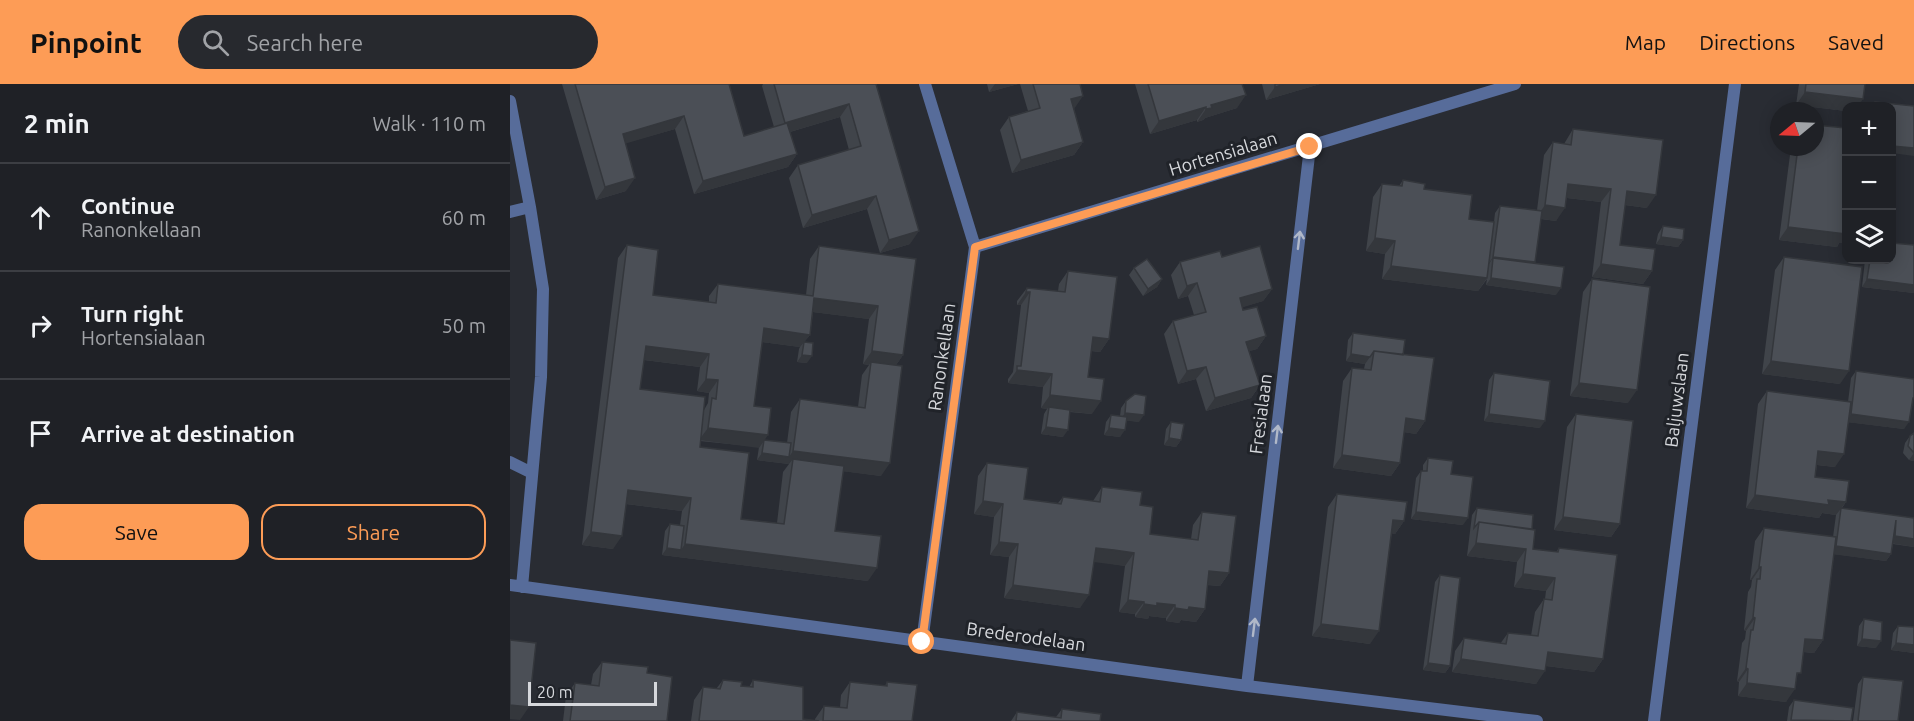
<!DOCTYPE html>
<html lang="en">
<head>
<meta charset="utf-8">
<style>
  :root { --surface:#1f2126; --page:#27292e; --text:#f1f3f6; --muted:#a1a3a7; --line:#3c3e43; --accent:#fd9c56 }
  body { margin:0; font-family:Ubuntu,sans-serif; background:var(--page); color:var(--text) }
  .controls { position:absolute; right:18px; top:18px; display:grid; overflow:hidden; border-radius:12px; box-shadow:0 3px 15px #0003 }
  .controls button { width:54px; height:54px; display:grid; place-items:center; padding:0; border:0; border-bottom:2px solid var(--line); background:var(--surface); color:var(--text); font:30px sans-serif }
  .compass { position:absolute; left:1260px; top:18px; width:54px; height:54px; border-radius:50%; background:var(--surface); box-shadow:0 3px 15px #0003; rotate:251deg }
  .scale { position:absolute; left:18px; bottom:15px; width:129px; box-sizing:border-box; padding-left:6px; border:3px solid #d6d8dc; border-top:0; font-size:16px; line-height:21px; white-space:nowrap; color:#d6d8dc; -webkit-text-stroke:4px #202329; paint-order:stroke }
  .stop { position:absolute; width:18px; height:18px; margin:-14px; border:4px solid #fd9c56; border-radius:50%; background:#fff }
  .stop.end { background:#fd9c56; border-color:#fff; box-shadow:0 2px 6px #0008 }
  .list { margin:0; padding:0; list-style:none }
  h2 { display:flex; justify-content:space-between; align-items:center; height:78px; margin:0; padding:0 24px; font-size:26px }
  h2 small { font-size:20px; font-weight:400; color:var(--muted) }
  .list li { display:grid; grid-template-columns:39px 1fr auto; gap:18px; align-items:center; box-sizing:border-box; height:108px; padding:0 24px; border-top:2px solid var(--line) }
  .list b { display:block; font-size:22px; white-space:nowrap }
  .list p { margin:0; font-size:20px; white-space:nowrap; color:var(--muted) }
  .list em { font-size:20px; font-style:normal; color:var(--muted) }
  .actions { display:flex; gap:12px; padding:18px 24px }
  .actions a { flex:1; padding:14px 0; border:2px solid var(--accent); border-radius:18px; text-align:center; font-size:21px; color:var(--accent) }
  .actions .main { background:var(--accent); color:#111 }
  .icon { flex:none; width:33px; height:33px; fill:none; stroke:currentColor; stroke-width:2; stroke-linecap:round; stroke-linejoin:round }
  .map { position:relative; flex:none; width:1404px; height:637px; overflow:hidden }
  header { display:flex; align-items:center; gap:36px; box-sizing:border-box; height:84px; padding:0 30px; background:var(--accent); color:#111 }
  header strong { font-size:28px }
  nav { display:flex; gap:33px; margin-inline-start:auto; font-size:21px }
  .search { width:420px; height:54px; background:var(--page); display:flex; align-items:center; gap:15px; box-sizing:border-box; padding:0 21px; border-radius:33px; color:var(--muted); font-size:22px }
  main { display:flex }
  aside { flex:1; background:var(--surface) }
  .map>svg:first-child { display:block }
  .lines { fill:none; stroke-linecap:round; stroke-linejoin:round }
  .minor { stroke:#576c9a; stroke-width:12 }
  .wall { fill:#40444a; fill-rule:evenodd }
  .shaded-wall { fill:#34373c }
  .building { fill:#4b4f56; stroke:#34373c; stroke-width:1.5 }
  .oneway { stroke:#b0b8c8 }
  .route { stroke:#fd9c56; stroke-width:8 }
  .labels { text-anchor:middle; stroke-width:6; stroke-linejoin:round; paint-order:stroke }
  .street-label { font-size:18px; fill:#d6d8dc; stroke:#202329 }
</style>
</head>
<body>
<header>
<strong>Pinpoint</strong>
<div class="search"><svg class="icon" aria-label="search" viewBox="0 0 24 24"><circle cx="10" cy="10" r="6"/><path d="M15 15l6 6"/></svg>Search here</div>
<nav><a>Map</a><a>Directions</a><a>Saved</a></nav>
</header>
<main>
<aside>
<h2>2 min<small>Walk · 110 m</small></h2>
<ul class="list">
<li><svg class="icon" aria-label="ahead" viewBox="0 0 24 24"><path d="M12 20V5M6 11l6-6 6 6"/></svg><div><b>Continue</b><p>Ranonkellaan</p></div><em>60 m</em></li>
<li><svg class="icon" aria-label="right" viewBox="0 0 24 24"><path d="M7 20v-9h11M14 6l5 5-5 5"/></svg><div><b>Turn right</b><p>Hortensialaan</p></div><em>50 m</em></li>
<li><svg class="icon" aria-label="arrive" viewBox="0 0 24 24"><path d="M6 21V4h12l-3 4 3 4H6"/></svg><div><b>Arrive at destination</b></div></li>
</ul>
<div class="actions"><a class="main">Save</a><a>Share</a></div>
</aside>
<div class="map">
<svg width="1404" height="637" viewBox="0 0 1404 637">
  <rect width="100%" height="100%" fill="#292c33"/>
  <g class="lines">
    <path class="minor" d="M0,17L20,123L33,205L31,293L12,503
      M0,128L20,123
      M465,163L1005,0
      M0,378L22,389
      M0,501L737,602L1027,637
      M412,558L465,163L415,0
      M737,602L800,63
      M1144,637L1225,0"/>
  </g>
  <path class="wall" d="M52,0H219L234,52L264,43L252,2L253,0H366L400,160L370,169L357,125L293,144L279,94L288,81L339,66L330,33L280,48L287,70L278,83L184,110L165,45L115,59L116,107L86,116Z
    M477,0H508L479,8Z
    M510,0H570L564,25L573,58L564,71L502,89L490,46L499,33L518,27Z
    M625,0H732L727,24L695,34L693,36L687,38V36L640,50Z
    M752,0H810L756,16Z
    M1289,0H1355L1336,22V27L1286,21Z
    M1063,45L1137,124L1115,121L1110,161L1142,187L1133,200L1082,193L1091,118L1057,114L1046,137L1031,135L1024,180L1046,211L976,201L977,195L968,207L872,195L875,170L856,167L863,113L872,100L889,102L893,96L914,105L959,135L984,138L985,129L990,122L1027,126L1034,71L1043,58L1054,60Z
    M1281,63H1305L1329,159L1327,163L1269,156Z
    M1153,142L1173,156L1168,163L1146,160L1148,150Z
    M117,161L143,211L199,218V212L208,200L296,211L300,175L309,162L406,175L393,271L386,281L371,392L333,387L325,447L358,497L152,471L155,447L160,440L170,441L172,427L116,420L103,465L72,461L108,174ZM303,228L359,235L353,280L359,281L352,291L348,323L290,315L281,328L277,359L254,356L244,322L252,258L290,263L289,265L287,278L297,279L294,258L300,251ZM134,276L190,283L187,307L199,309L198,319L194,326L130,305ZM190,357L249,363L247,376L279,380L273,388L267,439L231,435L190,363Z
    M1404,161V209L1352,203L1355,176H1382Z
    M712,173L762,205L753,217L732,223L733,226L756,252L747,265L739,267L750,301L741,314L696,327L686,295L668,300L654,250L663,237L684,231L678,212L668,215L661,191L670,178Z
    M1274,173L1330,300L1252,290L1265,186Z
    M624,184L652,195L647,203L633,212L619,191Z
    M558,187L599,255L590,268L581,267L578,293L582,330L560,328L553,353L531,350L534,330L537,325L531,324L533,303L498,299V295L503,288L511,221H507V217L517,204L548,207L549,200Z
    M1082,195L1118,319L1060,312L1073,208Z
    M843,249L893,271L915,337L906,350L894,348L890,379L881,392L823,384L833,297L842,284L854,285L855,280L836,277L838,256Z
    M1346,287L1404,322L1402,321L1394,345L1338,338L1325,383L1307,381L1305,393L1336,418L1332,424L1404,434V463L1383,460L1381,470L1376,477L1324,470L1313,556L1304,569L1293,568L1286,596L1276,618L1228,612L1229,598L1227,597L1232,559L1235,555L1236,547L1234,546L1238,508L1241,503L1242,496H1240L1245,457L1254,444L1323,453L1326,431L1312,429L1309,434L1236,424L1248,320L1257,307L1338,318L1341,294Z
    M984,289L1030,344L974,337L979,296Z
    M616,317L629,338L616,336L610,353L594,351L596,338L601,331L610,332L611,324Z
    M1066,330L1110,440L1101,453L1044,446L1057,343Z
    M661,338L671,356L666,363L654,361L656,345Z
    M1404,349V377L1399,376L1393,369L1395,359L1400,352Z
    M918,374L941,390L953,441L901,435L906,394L911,387H913V381Z
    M477,379L514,415L548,419L553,413L583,417L592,403L630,421L640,450L681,455L683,441L692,428L719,489L710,502L697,501L695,525L686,538L671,536L669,539L656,537V534L639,532L638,535L625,533V530L609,528L615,482L584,477L570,524L494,514L499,473L480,471L484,433L464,430L468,392Z
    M827,410L894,437L885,450L882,449L860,560L802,552L818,423Z
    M967,424L1022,445L1023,465L1046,468L1049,464L1093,575L1084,588L1036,582L1026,600L942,588L945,567L954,554L990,560L998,549L1021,552L1025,528L1034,515H1035L1036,507L1004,503L1007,478L957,472L962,431Z
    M930,491L940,582L935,589L913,586L925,498Z
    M1354,535L1366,564L1347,562L1349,542Z
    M1388,542L1404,543V569L1381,566L1383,549Z
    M92,578L137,589L157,637H53L56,612L65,599L81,601L83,590Z
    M1353,593L1388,637H1343L1348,600Z
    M213,596L231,602L239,603L243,596L293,635L305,637V635L314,622L330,623L331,611L340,598L375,602L377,598L402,637H181L184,616L193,603L206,605Z
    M1284,616L1341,637H1277L1279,623Z
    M552,625L590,637H501L507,628L546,633Z"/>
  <path class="shaded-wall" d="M485,0H508L479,8Z
    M775,0H810L756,16L765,3Z
    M1295,8L1353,15L1348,22H1336V27L1286,21Z
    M736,11L727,24L695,34L693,36L687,38L696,25L701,21Z
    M573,12L564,25L552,28L561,15Z
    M339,20L330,33L266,52L275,39Z
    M696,23L687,36L640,50L649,37Z
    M174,32L165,45L104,63L113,50Z
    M573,58L564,71L502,89L511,76Z
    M1382,62L1404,64V72L1382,69Z
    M287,70L278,83L184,110L193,97Z
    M125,94L116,107L86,116L95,103Z
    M1058,100L1101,105L1091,118L1049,113Z
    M1117,107L1146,111L1137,124L1108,120Z
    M366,112L357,125L293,144L302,131Z
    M1035,121L1055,124L1046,137L1026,134Z
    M1278,143L1336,146V159H1329L1327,163L1269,156Z
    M409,147L400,160L370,169L379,156Z
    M1151,153L1173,156L1168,163L1146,160Z
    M865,154L885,157L875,170L856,167Z
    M983,173L1025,178L1020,185L983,174L979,180H978Z
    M1091,180L1142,187L1133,200L1082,193Z
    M881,182L977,194L968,207L872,195Z
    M981,194L1051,204L1046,211L976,201Z
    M652,195L647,203L633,212L638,205Z
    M1357,195L1404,201V209L1352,203Z
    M687,199L678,212L668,215L677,202Z
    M762,205L753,217L721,227L730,214Z
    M516,208H520L511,221H507Z
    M304,214L368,222L359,235L295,227Z
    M254,244L300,251L290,263L245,257Z
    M756,252L747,265L727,271L736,258Z
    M583,253L599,255L590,268L574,266Z
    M136,262L199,270L190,283L127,275Z
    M362,267L393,271L384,284L361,278L359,281L353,280Z
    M841,270L860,273L855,280L836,277Z
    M292,271L302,272L297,279L287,278Z
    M1261,277L1339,287L1330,300L1252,290Z
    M696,283L686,295L668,300L677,287Z
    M507,286L542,290L533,303L498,299Z
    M196,295L208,296L199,309L187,307Z
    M1069,299L1127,306L1118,319L1060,312Z
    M750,301L741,314L696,327L705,314Z
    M540,311L591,317L582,330L538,325L539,323L537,325L531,324Z
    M615,329L634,331L629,338L610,336Z
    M979,330L1035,337L1030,344L974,337Z
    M1341,330L1399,338L1394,345L1336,338Z
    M896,334L915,337L906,350L887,347Z
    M536,343L558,346L553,353L531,350Z
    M198,344L258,351L249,364L189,356Z
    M599,344L615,346L610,353L594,351Z
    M659,354L671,356L666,363L654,361Z
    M283,367L380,379L371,392L282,381L283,375L279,380L247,376L252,369L279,373Z
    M1308,367L1334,370L1325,383L1299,380Z
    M1404,369V377L1399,376Z
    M832,371L890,379L881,392L823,384Z
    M118,406L181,414L172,427L109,419Z
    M1245,411L1318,416L1336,418L1326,431L1312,429L1309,434L1236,424Z
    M473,417L493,420L484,433L464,430Z
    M906,428L958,434L953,441L901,435Z
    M1053,433L1110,440L1101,453L1044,446Z
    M883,436L894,437L885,450L874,449Z
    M81,448L112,452L103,465L72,461Z
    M1385,452L1404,455V463L1380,459Z
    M489,458L508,460L499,473L480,471Z
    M966,459L1016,465L1007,478L957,472Z
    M175,460L367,484L358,497L152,471L157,464L171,466Z
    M1326,462L1381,470L1376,477L1321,470Z
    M586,464L624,469L615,482L576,477Z
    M1249,483H1251L1242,496H1240Z
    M699,487L719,489L710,502L690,500Z
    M1013,490L1045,494L1036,507L1004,503Z
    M503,501L579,511L570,524L494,514Z
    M618,516L634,518L625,530L609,528Z
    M647,519L665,521L656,534L639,532L638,535L625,533L634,520Z
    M679,523L695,525L686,538L671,536L669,539L656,537L665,524Z
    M1243,533L1245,534L1236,547L1234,546Z
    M811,540L869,547L860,560L802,552Z
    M1295,555L1313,556L1304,569L1286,567Z
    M1352,555L1371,557L1366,564L1347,562Z
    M1386,559L1404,561V569L1381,566Z
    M1038,568L1093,575L1084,588L1029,581Z
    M951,575L1035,587L1026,600L942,588Z
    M918,579L940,582L935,589L913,586Z
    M1236,584L1238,585L1229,598L1227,597Z
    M1237,599L1285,605L1276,618L1228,612Z
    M0,621L19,623L10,636L0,635Z"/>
  <path class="building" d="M65,0H219L234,52L277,39L287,70L193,97L174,32L113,50L125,94L95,103Z
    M264,0H366L409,147L379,156L366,112L302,131L288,81L351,62L339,20L275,39Z
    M523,0H570L573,12L561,15L573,58L511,76L499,33L530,24Z
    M638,0H732L736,11L701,21L702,24L696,25V23L649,37Z
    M765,0H775L765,3Z
    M1296,0H1355L1353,15L1295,8Z
    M1365,18L1404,22V64L1382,62V22H1365Z
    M1305,41L1336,44V150L1278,143L1288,63H1305Z
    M1063,45L1153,56L1146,111L1117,107L1110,161L1145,165L1142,187L1091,180L1101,105L1058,100L1055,124L1035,121L1043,58L1061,61Z
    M893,96L915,100L914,105L962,111L959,135L984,138L977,194L881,182L885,157L865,154L872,100L892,102Z
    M990,122L1032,127L1025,178L983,173Z
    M1153,142L1174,145L1173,156L1151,153Z
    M1382,159L1404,161V201L1357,195L1360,176H1382Z
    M117,161L148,166L143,211L206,219L208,200L303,212L309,162L406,175L393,271L362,267L368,222L304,214L300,251L254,244L244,322L261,324L258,351L198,344L202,314L206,315L208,296L196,295L199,270L136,262L130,305L195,313L190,363L239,369L231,435L274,440L283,375L334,382L325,447L371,452L367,484L175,460L181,414L118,406L112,452L81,448Z
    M750,162L762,205L730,214L733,226L747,223L756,252L736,258L750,301L705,314L696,283L677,287L663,237L696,228L687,199L677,202L670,178L710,167L712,173Z
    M1274,173L1352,183L1339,287L1261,277Z
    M983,174L1054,183L1051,204L981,194Z
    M637,175L652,195L638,205L624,184Z
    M558,187L607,193L599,255L583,253L578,293L594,295L591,317L540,311L542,290L507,286V282H511L520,208H516L517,204L555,208Z
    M1082,195L1140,203L1127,306L1069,299Z
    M843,249L895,256L893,271L864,267L860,273L841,270Z
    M294,258L303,259L302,272L292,271Z
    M864,267L924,274L915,337L896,334L890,379L832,371L842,284L861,286Z
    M361,278L392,282L380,379L283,367L290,315L355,324Z
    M1346,287L1404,295V314H1403L1399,338L1341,330Z
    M984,289L1040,297L1035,337L979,330Z
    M1257,307L1341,318L1334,370L1308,367L1305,393L1339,397L1336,418L1318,416L1319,421L1245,411Z
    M625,310L636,312L634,331L615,329L616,317Z
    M539,323L560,326L558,346L536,343Z
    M1066,330L1123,337L1110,440L1053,433Z
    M601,331L617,333L615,346L599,344Z
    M661,338L674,340L671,356L659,354Z
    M1404,349V369L1398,362L1400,352Z
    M254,356L281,359L279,373L252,369Z
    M918,374L943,377L941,390L963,393L958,434L906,428L911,387H917Z
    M477,379L518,384L514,415L551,420L553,413L590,418L592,403L632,408L630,421L643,423L640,450L688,456L692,428L726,432L719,489L699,487L695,525L679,523L678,526L665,524V521L647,519V522L634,520V518L618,516L624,469L604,466L586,464L579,511L503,501L508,460L489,458L493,420L473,417Z
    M827,410L897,418L894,437L883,436L869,547L811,540Z
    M967,424L1023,431L1022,445L969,438L964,444Z
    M1331,424L1404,434V455L1385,452L1386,436L1381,470L1326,462Z
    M969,438L1025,446L1023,465L1048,468L1049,464L1107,471L1093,575L1038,568L1035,587L951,575L954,554L996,560L998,549L1028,552L1034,515L1042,516L1045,494L1013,490L1016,465L966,459Z
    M160,440L174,442L171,466L157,464Z
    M1254,444L1326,453L1313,556L1295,555L1291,589H1287L1285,605L1237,599L1238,585L1236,584L1241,546H1243L1245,534L1243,533L1247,495H1250L1251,483H1249Z
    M930,491L950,494L940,582L918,579Z
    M1354,535L1372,538L1371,557L1352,555Z
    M1388,542L1404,543V561L1386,559Z
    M0,556L26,559L19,623L0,621Z
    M92,578L138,583L137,589L162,593L157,637H60L65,599L89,602Z
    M1353,593L1393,597L1388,637H1348Z
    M213,596L232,598L231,602L243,603V596L293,603V635L309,637H189L193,603L210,605Z
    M340,598L377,602V598L407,601L402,637H313L314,622L337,624Z
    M1284,616L1343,624L1341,637L1281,636Z
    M552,625L591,630L590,637H506L507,628L551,634Z"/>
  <defs><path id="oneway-shaft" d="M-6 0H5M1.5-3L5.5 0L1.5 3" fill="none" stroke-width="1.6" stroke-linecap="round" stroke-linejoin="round" transform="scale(1.5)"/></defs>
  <g class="oneway">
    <use href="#oneway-shaft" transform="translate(789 156) rotate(-83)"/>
    <use href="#oneway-shaft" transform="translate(767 350) rotate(-83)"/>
    <use href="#oneway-shaft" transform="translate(744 543) rotate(-83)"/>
  </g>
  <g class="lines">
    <path class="route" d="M412,558L465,163L800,63"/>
  </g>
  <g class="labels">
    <g class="street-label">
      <text transform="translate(713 70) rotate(-17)" y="6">Hortensialaan</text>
      <text transform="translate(432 273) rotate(-82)" y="6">Ranonkellaan</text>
      <text transform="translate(1167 316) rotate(-83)" y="6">Baljuwslaan</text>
      <text transform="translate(751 330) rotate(-83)" y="6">Fresialaan</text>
      <text transform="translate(516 553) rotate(8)" y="6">Brederodelaan</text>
    </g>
  </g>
</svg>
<div class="controls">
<button>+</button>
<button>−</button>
<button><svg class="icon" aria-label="layers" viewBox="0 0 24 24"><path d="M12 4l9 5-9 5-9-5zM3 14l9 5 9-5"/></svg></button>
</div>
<svg class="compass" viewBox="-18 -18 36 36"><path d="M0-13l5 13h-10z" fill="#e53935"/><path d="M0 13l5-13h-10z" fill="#a1a3a7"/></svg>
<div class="scale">20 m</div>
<div class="stop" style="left:412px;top:558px"></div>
<div class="stop end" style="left:800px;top:63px"></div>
</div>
</main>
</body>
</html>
